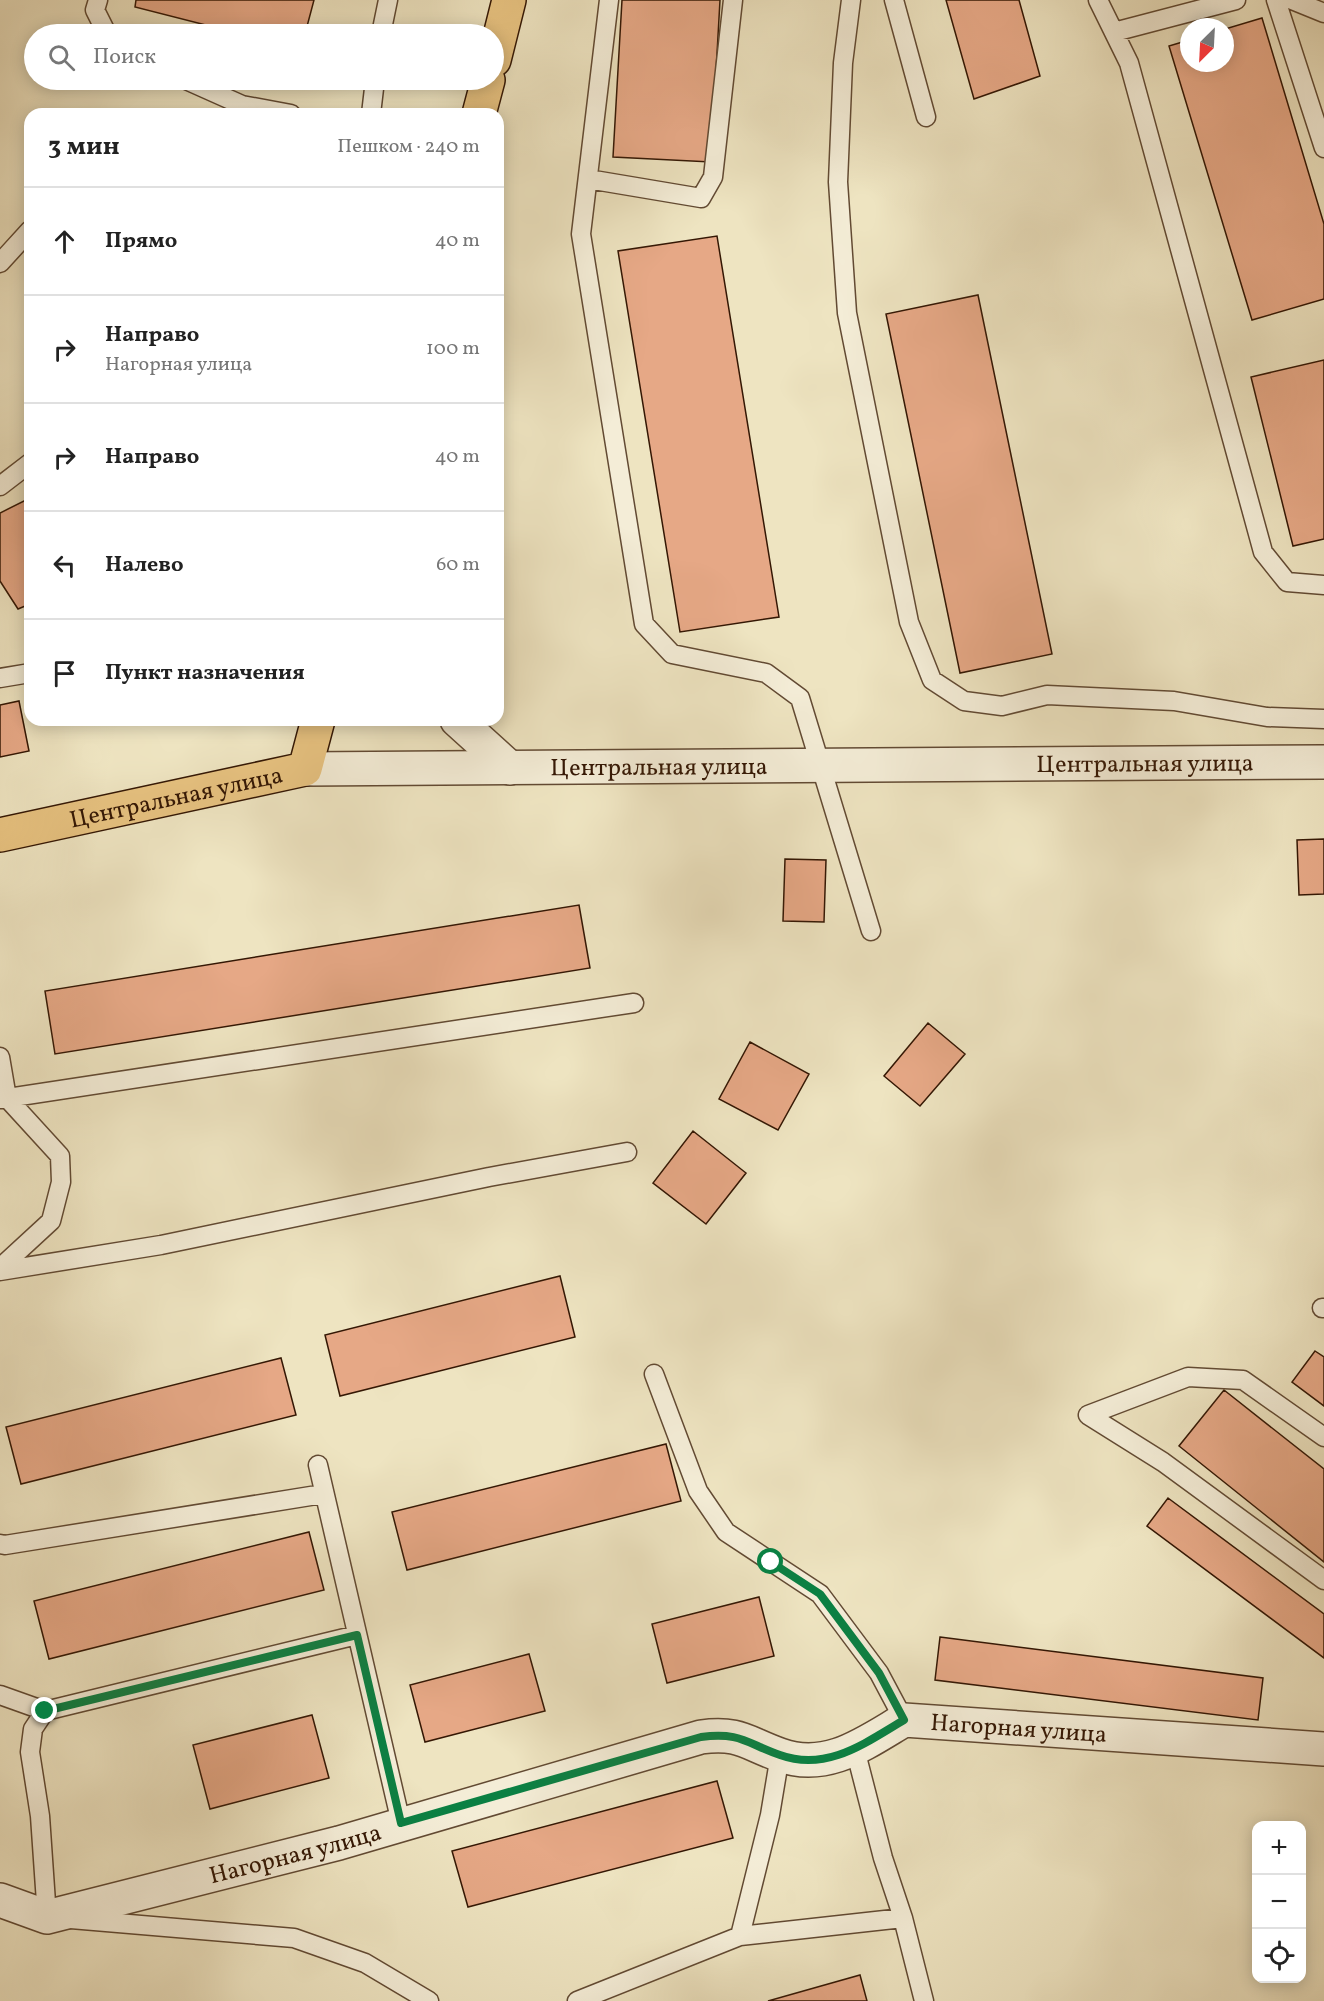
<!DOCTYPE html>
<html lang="ru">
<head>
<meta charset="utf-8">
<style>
  :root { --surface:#fff; --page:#f6f6f6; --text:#222; --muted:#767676; --line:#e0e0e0 }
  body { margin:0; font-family:Vollkorn,serif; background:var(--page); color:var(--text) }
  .controls { position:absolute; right:18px; bottom:18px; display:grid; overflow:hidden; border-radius:12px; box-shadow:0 3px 15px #0003 }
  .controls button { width:54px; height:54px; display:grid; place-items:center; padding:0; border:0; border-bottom:2px solid var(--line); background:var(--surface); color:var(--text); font:30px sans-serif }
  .compass { position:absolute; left:1180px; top:18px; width:54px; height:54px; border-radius:50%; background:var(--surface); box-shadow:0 3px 15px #0003; rotate:204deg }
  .stop { position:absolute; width:18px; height:18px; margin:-14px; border:4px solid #0b8043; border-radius:50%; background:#fff }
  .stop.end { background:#0b8043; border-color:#fff; box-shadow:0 2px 6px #0008 }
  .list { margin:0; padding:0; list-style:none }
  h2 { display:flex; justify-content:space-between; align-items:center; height:78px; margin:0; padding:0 24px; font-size:26px }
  h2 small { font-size:20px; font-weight:400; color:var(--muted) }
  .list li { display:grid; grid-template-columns:39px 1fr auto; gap:18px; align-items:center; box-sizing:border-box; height:108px; padding:0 24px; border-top:2px solid var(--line) }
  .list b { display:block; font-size:22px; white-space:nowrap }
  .list p { margin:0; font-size:20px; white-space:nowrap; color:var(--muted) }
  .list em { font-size:20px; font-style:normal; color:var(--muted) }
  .icon { flex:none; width:33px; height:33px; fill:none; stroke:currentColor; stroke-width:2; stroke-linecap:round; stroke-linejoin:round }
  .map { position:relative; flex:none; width:1324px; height:2001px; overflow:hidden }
  .search { position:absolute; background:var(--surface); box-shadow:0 3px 15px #0003; left:24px; top:24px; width:480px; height:66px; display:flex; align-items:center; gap:15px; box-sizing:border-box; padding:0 21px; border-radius:33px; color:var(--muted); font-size:22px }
  .panel { position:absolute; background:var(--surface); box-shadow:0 3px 15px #0003; left:24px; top:108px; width:480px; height:618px; border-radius:18px }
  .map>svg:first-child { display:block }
  .building { fill:#e6a886; stroke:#341704; stroke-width:1.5 }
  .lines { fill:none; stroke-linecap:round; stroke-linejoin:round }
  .service-casing { stroke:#624a33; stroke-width:21 }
  .minor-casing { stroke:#624a33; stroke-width:36 }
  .tertiary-casing { stroke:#624a33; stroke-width:36 }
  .primary-casing { stroke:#341704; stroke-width:36 }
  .service { stroke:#f4edd7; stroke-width:18 }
  .minor { stroke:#f4edd7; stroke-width:33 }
  .tertiary { stroke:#f4edd7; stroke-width:33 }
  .primary { stroke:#e7c280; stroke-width:33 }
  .route { stroke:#0b8043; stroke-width:8 }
  .labels { text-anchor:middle; stroke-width:5; stroke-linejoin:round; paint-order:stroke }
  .street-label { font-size:24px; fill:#341704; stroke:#f4edd7 }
</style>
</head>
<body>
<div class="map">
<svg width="1324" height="2001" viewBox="0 0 1324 2001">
  <rect width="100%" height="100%" fill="#eee4c1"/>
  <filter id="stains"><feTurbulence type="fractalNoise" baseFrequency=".00333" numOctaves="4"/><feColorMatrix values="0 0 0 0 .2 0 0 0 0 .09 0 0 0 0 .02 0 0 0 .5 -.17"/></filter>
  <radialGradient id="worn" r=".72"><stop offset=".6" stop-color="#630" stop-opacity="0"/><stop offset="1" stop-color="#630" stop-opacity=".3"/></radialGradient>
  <path class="building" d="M136,0H314L305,34H241L135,7Z
    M622,0H720L711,162L613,157Z
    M946,0H1019L1040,76L974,99Z
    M1262,18L1324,224V299L1252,320L1169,46L1189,40V63H1225V29Z
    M717,236L779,617L680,632L618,251Z
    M978,295L1052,654L960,673L886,314Z
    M1324,360V539L1293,546L1251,377Z
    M30,498V604L18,609L0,581V513Z
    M19,701L29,751L0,757V705Z
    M1324,839V894L1299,895L1297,840Z
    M785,859L826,860L824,922L783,921Z
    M579,905L590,968L55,1054L45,991Z
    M928,1023L965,1054L920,1106L884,1076Z
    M750,1042L809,1074L778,1130L719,1099Z
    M693,1131L746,1173L706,1224L653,1183Z
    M560,1276L575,1337L340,1396L325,1335Z
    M1315,1351L1324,1357V1406L1292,1382Z
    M281,1358L296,1415L21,1484L6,1427Z
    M1224,1390L1324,1469V1562L1179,1446Z
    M666,1444L681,1501L407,1570L392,1512Z
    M1168,1498L1324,1614V1658L1147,1526Z
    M309,1532L324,1590L49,1659L34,1601Z
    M759,1597L774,1656L667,1683L652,1624Z
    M940,1637L1263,1678L1258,1720L935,1680Z
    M529,1654L545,1711L425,1742L410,1685Z
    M312,1715L329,1778L210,1809L193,1745Z
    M717,1781L733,1838L468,1907L452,1851Z
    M860,1975L867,2001H768Z"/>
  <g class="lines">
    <g class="service-casing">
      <path id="service" d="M98,0L95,10L107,34
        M609,0L581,234L644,624L672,654L766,673L800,698L871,931
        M851,0L843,63L838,182L847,313L909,622L932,680L964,701L1002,706L1047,695L1174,701L1267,717L1324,719
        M894,0L926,117
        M1098,0L1129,63L1263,552L1287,582L1324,585
        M1276,0L1324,148
        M1292,0L1324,13
        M1114,32L1236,0
        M381,34L388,0
        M186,80L242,105L291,114
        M371,114L375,80
        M588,179L701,198L713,177L733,0
        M0,263L30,230
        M0,486L30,463
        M0,678L30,673
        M0,1057L7,1098L60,1156L61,1182L51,1221L0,1268
        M0,1099L634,1003
        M0,1271L161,1245L489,1177L627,1152
        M1322,1308H1324
        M654,1374L698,1491L726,1532L820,1594L879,1673L904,1720
        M1088,1415L1163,1462L1324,1580
        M1088,1415L1188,1377L1243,1380L1324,1437
        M318,1465L401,1823
        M0,1544L5,1545L323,1494
        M357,1635L45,1711L33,1729L30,1752L40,1816L47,1917L294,1938L365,1963L429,2001
        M0,1695L45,1711
        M855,1749L883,1858L903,1918L924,2001
        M740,1936L903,1918
        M577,2001L740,1936L770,1815L780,1755"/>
    </g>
    <g class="minor-casing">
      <g id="minor">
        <path id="s1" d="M0,1900L47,1917L339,1843L701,1737C740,1732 746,1743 780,1755C827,1772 865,1743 904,1720L1324,1749"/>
      </g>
    </g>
    <g class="tertiary-casing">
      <g id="tertiary">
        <path d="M457,720L510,768"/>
        <path id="s2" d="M305,769L1324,762"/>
      </g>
    </g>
    <g class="primary-casing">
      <g id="primary">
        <path d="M494,60L509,0"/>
        <path d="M479,114L488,80"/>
        <path id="s3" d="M0,835L305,769L318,720"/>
      </g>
    </g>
    <use href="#service" class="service"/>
    <use href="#minor" class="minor"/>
    <use href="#tertiary" class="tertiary"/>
    <use href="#primary" class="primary"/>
  </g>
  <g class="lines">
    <path class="route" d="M45,1711L357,1635L401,1823L701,1737C740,1732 746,1743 780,1755C827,1772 865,1743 904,1720L879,1673L820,1594L771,1562"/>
  </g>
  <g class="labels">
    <g class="street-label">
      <text dy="8" stroke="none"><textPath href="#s2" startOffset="840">Центральная улица</textPath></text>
      <text dy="8" stroke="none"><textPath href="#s2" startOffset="354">Центральная улица</textPath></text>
      <text dy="8" stroke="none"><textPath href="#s3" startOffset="180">Центральная улица</textPath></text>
      <text dy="8" stroke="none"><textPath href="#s1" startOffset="1060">Нагорная улица</textPath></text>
      <text dy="8" stroke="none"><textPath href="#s1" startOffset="306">Нагорная улица</textPath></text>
    </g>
  </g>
  <rect width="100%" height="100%" filter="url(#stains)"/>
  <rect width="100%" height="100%" fill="url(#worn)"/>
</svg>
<div class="controls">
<button>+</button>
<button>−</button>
<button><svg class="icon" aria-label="locate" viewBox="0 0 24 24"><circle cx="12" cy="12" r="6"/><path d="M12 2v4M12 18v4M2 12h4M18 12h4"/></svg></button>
</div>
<svg class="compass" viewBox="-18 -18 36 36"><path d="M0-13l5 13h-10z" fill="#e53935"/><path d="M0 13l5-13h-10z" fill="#767676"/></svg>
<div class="stop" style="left:771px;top:1562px"></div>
<div class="stop end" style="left:45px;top:1711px"></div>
<div class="search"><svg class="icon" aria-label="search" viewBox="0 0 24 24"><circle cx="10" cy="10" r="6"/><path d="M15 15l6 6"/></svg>Поиск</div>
<section class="panel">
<h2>3 мин<small>Пешком · 240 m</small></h2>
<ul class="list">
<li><svg class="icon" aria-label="ahead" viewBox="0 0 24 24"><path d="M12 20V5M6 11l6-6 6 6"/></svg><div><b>Прямо</b></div><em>40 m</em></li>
<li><svg class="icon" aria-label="right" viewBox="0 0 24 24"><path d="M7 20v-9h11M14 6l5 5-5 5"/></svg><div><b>Направо</b><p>Нагорная улица</p></div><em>100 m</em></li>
<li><svg class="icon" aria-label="right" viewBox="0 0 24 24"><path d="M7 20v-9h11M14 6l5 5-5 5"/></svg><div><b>Направо</b></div><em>40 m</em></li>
<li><svg class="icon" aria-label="left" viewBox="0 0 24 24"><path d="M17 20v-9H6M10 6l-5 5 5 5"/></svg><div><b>Налево</b></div><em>60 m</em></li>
<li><svg class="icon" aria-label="arrive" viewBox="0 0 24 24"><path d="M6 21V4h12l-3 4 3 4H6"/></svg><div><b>Пункт назначения</b></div></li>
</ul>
</section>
</div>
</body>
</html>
